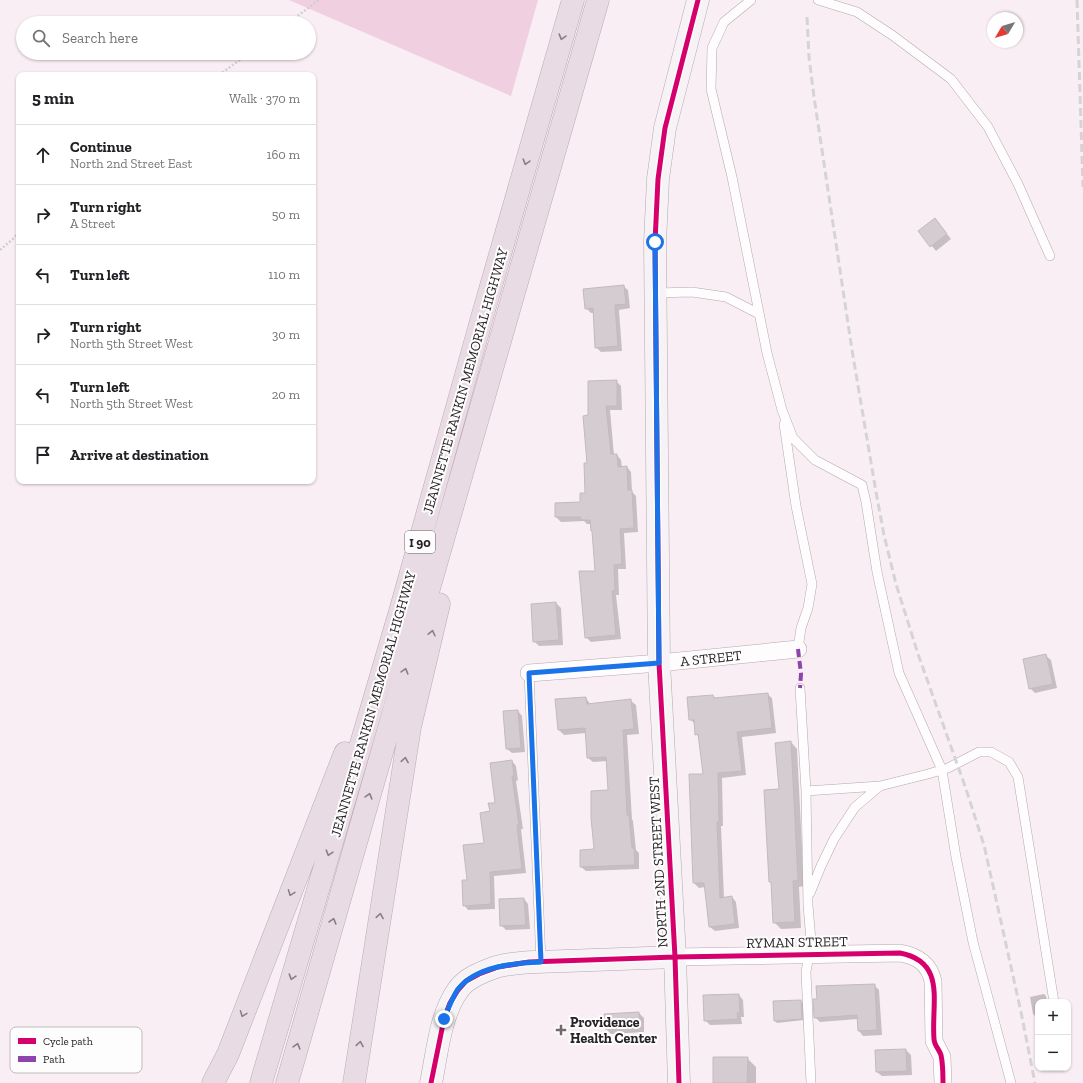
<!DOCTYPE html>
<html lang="en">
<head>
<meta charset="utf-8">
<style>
  :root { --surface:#fff; --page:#f2f2f2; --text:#202124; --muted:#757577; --line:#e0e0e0 }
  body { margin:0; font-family:"Zilla Slab",serif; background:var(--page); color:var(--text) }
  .controls { position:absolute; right:12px; bottom:12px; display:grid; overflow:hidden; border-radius:8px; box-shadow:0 1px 3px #0004 }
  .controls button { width:36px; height:36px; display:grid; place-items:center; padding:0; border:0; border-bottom:1px solid var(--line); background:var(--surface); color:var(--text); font:20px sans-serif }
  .compass { position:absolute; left:987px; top:12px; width:36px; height:36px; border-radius:50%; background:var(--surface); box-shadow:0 1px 3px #0004; rotate:232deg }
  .stop { position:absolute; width:12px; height:12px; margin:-9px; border:3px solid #1a73e8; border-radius:50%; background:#fff }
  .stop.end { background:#1a73e8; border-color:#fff; box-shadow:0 1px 4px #0008 }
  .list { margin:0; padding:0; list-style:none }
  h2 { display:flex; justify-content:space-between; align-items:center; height:52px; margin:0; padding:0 16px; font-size:17px }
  h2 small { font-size:13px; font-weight:400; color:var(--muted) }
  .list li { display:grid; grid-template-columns:26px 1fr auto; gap:12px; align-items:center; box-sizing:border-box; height:60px; padding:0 16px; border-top:1px solid var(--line) }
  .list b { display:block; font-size:15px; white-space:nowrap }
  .list p { margin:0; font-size:13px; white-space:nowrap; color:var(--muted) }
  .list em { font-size:13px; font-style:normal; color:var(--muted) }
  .icon { flex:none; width:22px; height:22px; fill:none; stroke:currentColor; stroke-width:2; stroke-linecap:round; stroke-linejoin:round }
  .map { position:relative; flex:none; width:1083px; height:1083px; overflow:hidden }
  .search { position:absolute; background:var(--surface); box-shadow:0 1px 3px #0004; left:16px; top:16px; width:300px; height:44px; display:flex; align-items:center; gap:10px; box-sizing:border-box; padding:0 14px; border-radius:22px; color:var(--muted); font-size:15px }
  .panel { position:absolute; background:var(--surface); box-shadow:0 1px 3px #0004; left:16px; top:72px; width:300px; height:412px; border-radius:8px }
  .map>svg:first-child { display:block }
  .green { fill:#efcfe0 }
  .shadow { fill:#0003 }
  .building { fill:#d4ccd0; stroke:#c3babf }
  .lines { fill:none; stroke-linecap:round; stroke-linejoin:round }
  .lane-casing { stroke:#b2a9ae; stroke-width:10 }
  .street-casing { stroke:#b2a9ae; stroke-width:18 }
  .secondary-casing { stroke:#b2a9ae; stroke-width:23 }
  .highway-casing { stroke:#bcaab4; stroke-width:23 }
  .path { stroke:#d2ced0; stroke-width:2.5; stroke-dasharray:2 2; stroke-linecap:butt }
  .lane { stroke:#fefcfd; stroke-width:9 }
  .street { stroke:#fefcfd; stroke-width:17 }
  .secondary { stroke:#f7f2f5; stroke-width:22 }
  .highway { stroke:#e9dbe3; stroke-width:22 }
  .rail { stroke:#d6d3d5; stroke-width:3; stroke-dasharray:8 4; stroke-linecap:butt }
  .quiet { stroke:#8e44ad; stroke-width:4; stroke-dasharray:8 4; stroke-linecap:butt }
  .cycleway-casing { stroke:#fdfdfd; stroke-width:8 }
  .cycleway { stroke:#d6006c; stroke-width:5 }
  .oneway { stroke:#897e84 }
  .route { stroke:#1a73e8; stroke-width:5 }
  .poi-dot { fill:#72696d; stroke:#fdfdfd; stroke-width:1.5 }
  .labels { text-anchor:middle; stroke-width:4; stroke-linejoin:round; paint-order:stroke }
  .shield { fill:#fdfdfd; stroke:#696466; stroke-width:1 }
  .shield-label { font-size:13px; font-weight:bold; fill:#292225 }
  .street-label { font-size:14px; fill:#292225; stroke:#fdfdfd }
  .poi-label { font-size:14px; font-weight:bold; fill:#292225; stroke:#fdfdfd; text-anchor:start }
  .key { fill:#fdfdfd; stroke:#bdbbbc; stroke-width:1 }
  .key-label { font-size:11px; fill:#292225 }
</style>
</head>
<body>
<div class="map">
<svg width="1083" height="1083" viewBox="0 0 1083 1083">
  <rect width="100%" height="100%" fill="#f9eef4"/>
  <path class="green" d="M289,0H538L511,96Z"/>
  <path class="shadow" d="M939,224L951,239L936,251L919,231Z
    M623,286L628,290L630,308L619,310L622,351L601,352L596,347L594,313H591L586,308Z
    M616,381L621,386L622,410H610L614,455H617L621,460L622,468L627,467L631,472L632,492L636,496L638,532L624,533L626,569H618L619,595H616L621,639L591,642L586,637L596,572L593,532L591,524H587L584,521L561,522L556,517L581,503L586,494L589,416Z
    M556,603L561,608L563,645L539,646L534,641Z
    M1046,656L1051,660L1057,688L1035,693L1030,688Z
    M767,694L772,698L776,733L742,737L746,775L722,778L723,826H721L724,898L732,897L736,902L739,928L715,931L710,927L705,887L699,888L694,883L704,775L700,738L696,734L695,724L690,719L713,696L716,699Z
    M586,698L590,704L631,701L636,705L639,734L627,735L632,819L633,821L636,850L639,853V869L586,871L581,867L595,850L609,791L607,761L593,762L588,758L586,733L564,735L559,730L556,700Z
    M518,711L522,716L525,752L512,753L507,749Z
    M791,742L797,749L804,886L799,887L801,928L781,929L774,922L772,883L770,881L780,790Z
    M512,761L516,766L518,780L516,781L523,829H521L526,873L494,876L495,909L468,910L464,905L468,881L485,844L491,812L496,803Z
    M524,899L528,904L530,929L506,930L501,925Z
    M874,985L879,990L882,1035L863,1036L859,1031L858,1019L820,1022L815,1017Z
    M1044,994L1046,996L1047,1002H1038V1015L1035,1016L1033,1014L1030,997Z
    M739,995L743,1000L744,1017H741L742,1024L710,1025L705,1020Z
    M801,1001L803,1003L804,1020L777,1023L775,1021Z
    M639,1013L644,1018V1032L611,1034L606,1029L605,1015Z
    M906,1050L911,1055L912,1075L882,1076L877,1072Z
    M747,1058L756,1067V1083H714Z"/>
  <path class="building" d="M935,218L947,234L930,247L918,231Z
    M624,285L626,304L615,305L618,346L595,348L593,308L585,309L583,289Z
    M617,380V406H606L611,454H617L618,467L627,466L628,490H632L634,528L620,529L622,564L614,565L615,591H612L616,635L585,638L579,571H595L592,531H591L590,520H581V517H555V503L580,502V493H585L584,463H587L583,416L588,415V381Z
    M556,602L559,640L533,642L531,604Z
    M1046,654L1053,684L1029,689L1023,659Z
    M768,693L772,728L737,732L742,771L718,773L719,822H717L720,898L732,896L735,924L709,927L704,883H693L689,774H703L698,734L695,735L694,720H689L687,697L713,695L714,698Z
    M586,697L587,704L631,699L634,729L623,730L627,815H629L632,848H634L635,865L580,867V850L594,849L591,818V791L608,790L606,757L587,758L585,728L558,730L555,699Z
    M518,710L521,748L506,749L503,711Z
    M791,741L798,880L793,881L795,922L773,923L771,882H769L764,790L779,789L775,743Z
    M512,760L514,776H512L519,825H517L522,869L490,872L491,904L463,906L462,880H467L463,845L484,843L480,813L490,811L488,803H495L490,763Z
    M524,898L526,925L500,926L499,899Z
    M875,984L877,1030L858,1031L857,1015L814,1018L813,999H817L816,986Z
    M739,994L740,1013H737L738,1019L704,1021L703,995Z
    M801,1000L802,1019L774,1021L773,1001Z
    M639,1012L640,1028L605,1029L604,1014Z
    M906,1049L907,1071L876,1072L875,1050Z
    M713,1057H748L747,1083H713Z"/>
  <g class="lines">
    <g class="lane-casing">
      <path id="lane" d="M751,0L724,22L712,48L711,89L732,177L767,353L782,410L793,438L815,460L862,485L866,502L877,572L899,673L942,770L956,857L973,942L1011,1083
        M818,0L857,12L892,35L951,79L988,127L1018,184L1050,256
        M656,293L692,292L726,297L759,314
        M784,424L796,506L812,584L808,608L801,628L798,649
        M529,673L541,962
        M800,688L806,791L808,905L811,941L806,972L811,1083
        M806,791L880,786L928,774L948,768L979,752H991L1009,762L1018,777L1054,1002
        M810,893L821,866L834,839L855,807L880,786"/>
    </g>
    <g class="street-casing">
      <path id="street" d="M529,673L659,663L798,649
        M675,957L900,953C917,956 929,963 933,981L934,1041L942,1057L943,1083"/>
    </g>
    <g class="secondary-casing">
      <path id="secondary" d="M431,1083C437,1054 440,1015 458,990C466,978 482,972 496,967C518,961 543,962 566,961C602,960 639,958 675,957
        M679,1083L675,957L659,663L655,242L658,179L665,128L698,0"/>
    </g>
    <g class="highway-casing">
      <path id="highway" d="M213,1083L228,1054L345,753
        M261,1083L401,608L481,321L573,0
        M287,1083L598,0
        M354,1083L410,727L439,604"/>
    </g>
    <path class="path" d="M288,23L319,0
      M219,75L241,59L246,53
      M0,250L14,238L19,232"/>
    <use href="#lane" class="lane"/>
    <use href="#street" class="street"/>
    <use href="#secondary" class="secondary"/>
    <use href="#highway" class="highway"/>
    <path class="rail" d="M1077,0L1083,187
      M807,17L809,57L814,97L852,350L876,492L884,535L896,584L918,654L966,789L984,845L1021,1012L1035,1083"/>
    <path class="quiet" d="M798,649L801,674L800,688"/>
    <g class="cycleway-casing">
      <path id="cycleway" d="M431,1083L444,1019L450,1003L458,990L466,981L479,974L498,967L529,962L675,957L900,953C947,962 931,1003 934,1039C934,1045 939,1049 941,1055C943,1064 943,1074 943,1083
        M679,1083L675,957L659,663L655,242L658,179L665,128L698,0"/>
    </g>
    <use href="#cycleway" class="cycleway"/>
  </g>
  <defs><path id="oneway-chevron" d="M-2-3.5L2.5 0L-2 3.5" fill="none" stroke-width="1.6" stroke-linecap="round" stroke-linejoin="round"/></defs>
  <g class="oneway">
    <use href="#oneway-chevron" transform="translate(562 37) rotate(106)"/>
    <use href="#oneway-chevron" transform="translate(526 162) rotate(106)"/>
    <use href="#oneway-chevron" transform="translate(432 633) rotate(-77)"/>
    <use href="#oneway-chevron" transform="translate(405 671) rotate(-74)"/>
    <use href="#oneway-chevron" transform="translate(405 760) rotate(-81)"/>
    <use href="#oneway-chevron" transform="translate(369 796) rotate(-74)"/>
    <use href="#oneway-chevron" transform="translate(329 853) rotate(107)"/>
    <use href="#oneway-chevron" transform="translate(291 893) rotate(111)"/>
    <use href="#oneway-chevron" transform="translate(380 916) rotate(-81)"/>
    <use href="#oneway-chevron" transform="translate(333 921) rotate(-74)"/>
    <use href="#oneway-chevron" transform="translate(292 977) rotate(107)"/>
    <use href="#oneway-chevron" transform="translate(243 1014) rotate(111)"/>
    <use href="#oneway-chevron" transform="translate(360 1044) rotate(-81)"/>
    <use href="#oneway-chevron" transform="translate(297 1046) rotate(-74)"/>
  </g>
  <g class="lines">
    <path class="route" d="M444,1019C448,1009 452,998 458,989C477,966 514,963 541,962L529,673L659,663L655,242"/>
  </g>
  <path class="poi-dot" d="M559 1024h4v4h4v4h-4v4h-4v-4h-4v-4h4z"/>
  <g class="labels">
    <rect class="shield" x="405" y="531" width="30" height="22" rx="3"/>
    <g class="shield-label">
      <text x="420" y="547">I 90</text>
    </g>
    <g class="street-label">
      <text transform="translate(465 381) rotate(-74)" y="5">JEANNETTE RANKIN MEMORIAL HIGHWAY</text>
      <text transform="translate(711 658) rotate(-6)" y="5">A STREET</text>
      <text transform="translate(373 704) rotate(-74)" y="5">JEANNETTE RANKIN MEMORIAL HIGHWAY</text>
      <text transform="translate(658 862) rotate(-93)" y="5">NORTH 2ND STREET WEST</text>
      <text transform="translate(797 942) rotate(-1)" y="5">RYMAN STREET</text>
    </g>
    <g class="poi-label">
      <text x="570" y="1027">Providence<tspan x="570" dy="16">Health Center</tspan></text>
    </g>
  </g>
  <rect x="10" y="1027" width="132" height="46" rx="6" class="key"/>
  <rect x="18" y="1038" width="18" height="6" fill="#d6006c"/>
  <rect x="18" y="1056" width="18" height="6" fill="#8e44ad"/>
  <g class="key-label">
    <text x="43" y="1045">Cycle path</text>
    <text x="43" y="1063">Path</text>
  </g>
</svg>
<div class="controls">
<button>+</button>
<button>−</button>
</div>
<svg class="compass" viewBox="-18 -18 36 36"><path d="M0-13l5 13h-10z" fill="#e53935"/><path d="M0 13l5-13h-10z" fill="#757577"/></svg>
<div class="stop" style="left:655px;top:242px"></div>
<div class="stop end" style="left:444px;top:1019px"></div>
<div class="search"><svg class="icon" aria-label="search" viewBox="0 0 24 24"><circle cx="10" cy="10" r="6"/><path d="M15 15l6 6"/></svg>Search here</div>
<section class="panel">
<h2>5 min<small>Walk · 370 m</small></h2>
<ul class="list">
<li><svg class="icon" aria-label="ahead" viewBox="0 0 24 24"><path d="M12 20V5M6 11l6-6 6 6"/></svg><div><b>Continue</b><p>North 2nd Street East</p></div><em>160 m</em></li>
<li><svg class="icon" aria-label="right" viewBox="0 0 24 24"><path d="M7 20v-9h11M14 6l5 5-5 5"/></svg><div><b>Turn right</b><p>A Street</p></div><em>50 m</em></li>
<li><svg class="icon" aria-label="left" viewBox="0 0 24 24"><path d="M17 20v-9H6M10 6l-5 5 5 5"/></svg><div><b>Turn left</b></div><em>110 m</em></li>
<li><svg class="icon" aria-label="right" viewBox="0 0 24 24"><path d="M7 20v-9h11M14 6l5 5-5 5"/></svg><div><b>Turn right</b><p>North 5th Street West</p></div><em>30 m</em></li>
<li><svg class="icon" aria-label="left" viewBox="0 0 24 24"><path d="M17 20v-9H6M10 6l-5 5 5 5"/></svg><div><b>Turn left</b><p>North 5th Street West</p></div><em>20 m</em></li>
<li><svg class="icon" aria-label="arrive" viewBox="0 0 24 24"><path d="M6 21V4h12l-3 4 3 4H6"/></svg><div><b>Arrive at destination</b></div></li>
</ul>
</section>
</div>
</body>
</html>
